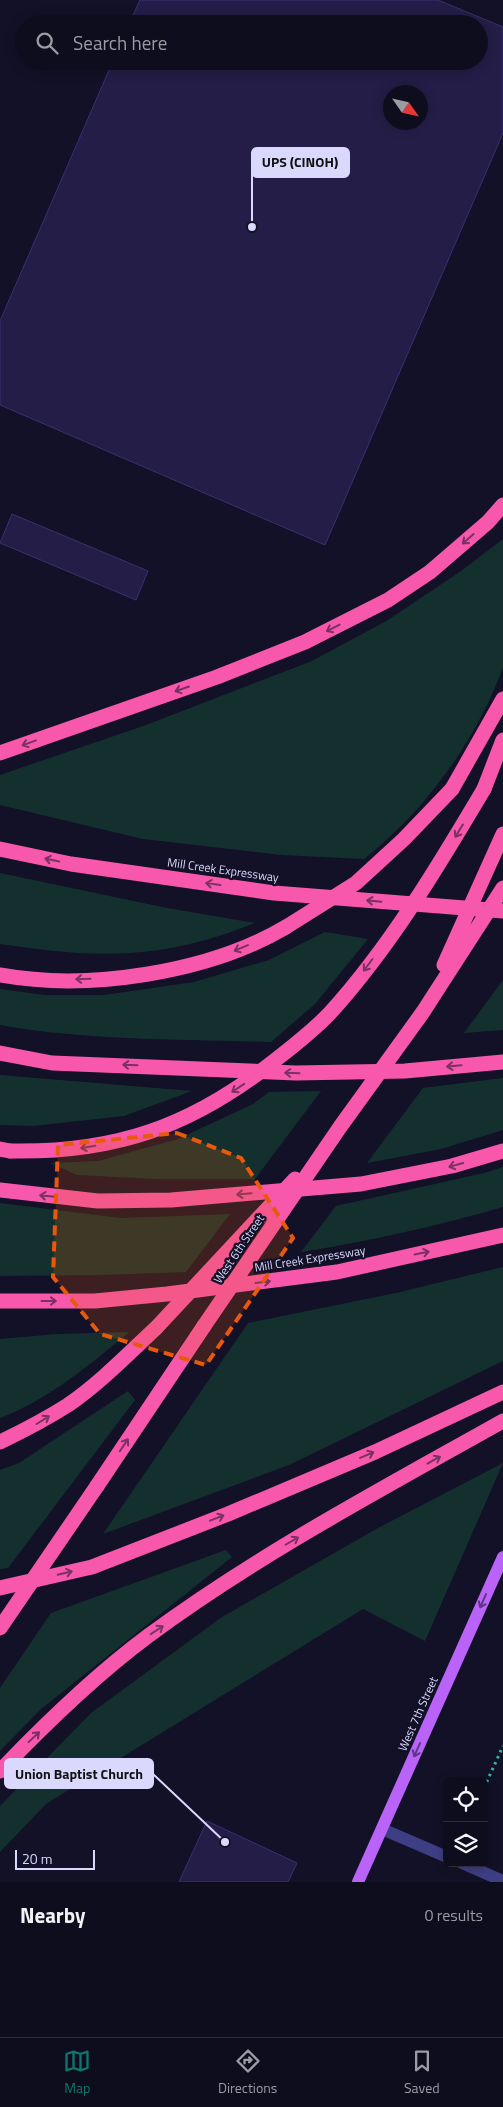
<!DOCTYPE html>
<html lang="en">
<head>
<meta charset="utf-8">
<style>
  :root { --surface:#0e0d1d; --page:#1c1b2a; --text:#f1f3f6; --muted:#9b9ca4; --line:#2e2d3b; --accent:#0f766e }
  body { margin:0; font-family:"Titillium Web",sans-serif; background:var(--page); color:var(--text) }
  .controls { position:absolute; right:15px; bottom:15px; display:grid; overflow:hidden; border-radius:8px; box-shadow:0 2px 12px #0003 }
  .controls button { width:45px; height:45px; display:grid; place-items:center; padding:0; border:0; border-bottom:1px solid var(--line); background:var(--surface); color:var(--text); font:25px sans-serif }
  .compass { position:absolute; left:383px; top:85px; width:45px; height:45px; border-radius:50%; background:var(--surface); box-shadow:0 2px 12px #0003; rotate:124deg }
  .scale { position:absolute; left:15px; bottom:12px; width:80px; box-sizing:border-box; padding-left:5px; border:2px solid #dad8fd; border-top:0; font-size:14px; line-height:18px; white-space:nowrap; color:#dad8fd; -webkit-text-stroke:4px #131127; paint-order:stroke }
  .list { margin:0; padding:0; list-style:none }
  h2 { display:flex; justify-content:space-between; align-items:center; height:65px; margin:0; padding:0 20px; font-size:21px }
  h2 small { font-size:16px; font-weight:400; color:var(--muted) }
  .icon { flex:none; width:28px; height:28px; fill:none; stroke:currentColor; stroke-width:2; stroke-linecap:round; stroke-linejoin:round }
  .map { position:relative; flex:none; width:503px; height:1882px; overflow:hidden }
  .search { position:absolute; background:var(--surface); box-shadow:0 2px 12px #0003; left:15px; right:15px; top:15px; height:55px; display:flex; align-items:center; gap:12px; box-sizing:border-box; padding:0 18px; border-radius:28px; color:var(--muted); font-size:19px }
  .sheet { height:155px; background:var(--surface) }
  nav { display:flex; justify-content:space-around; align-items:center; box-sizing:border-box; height:70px; border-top:1px solid var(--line); background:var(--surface); font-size:14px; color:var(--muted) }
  nav a { display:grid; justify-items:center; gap:2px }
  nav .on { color:var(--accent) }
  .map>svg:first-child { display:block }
  .green { fill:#14302e }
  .building { fill:#241d47; stroke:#3a3072; fill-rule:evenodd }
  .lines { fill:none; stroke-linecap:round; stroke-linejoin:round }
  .path { stroke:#35b4a7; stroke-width:3; stroke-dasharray:2.5 4; stroke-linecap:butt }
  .minor { stroke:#3e3e84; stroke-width:12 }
  .major { stroke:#ba63f9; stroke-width:12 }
  .highway { stroke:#f858ac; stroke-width:15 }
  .highway-bridge { stroke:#f858ac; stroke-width:15 }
  .oneway { stroke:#7a3163 }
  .oneway2 { stroke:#5e3686 }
  .marked { fill:#e8590c; fill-opacity:0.2; stroke:#e8590c; stroke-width:4; stroke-dasharray:10 6; stroke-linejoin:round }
  .labels { text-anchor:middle; stroke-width:4.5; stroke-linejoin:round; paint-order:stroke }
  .street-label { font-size:12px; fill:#dad8fd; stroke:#131127 }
  .leader { fill:none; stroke:#dad8fd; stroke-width:2 }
  .callout-dot { fill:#dad8fd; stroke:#131127; stroke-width:2 }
  .callout { fill:#dad8fd; stroke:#dad8fd; stroke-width:2 }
  .callout-label { font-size:14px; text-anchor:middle; font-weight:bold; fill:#111 }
</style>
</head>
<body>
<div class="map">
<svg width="503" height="1882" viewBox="0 0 503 1882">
  <rect width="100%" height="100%" fill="#131127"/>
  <path class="green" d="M503,539V667C476,741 426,810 364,859L281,855L143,839L0,805V775L146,725L312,661L388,620L461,571Z
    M0,873L167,908L255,923C215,939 172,951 129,953C86,956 42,950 0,944Z
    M325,932L368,939L315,1004L271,1042C181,1039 89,1041 0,1025V989L45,995H104L194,982L269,960Z
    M503,980V1030L464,1033Z
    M0,1075L192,1091L124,1116L33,1126L0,1125Z
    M503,1078V1130L441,1149L367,1163L423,1088Z
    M321,1091L255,1179H156L77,1175L50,1163L98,1161L178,1139L253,1104L269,1092Z
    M503,1167V1207C437,1226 370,1241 301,1252L336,1206L484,1173Z
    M0,1203L121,1218L230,1214L186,1272L103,1275L0,1276Z
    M503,1267V1361L289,1465L103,1534L248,1323L396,1293Z
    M129,1332C93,1363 44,1402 0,1418V1339L57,1334Z
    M128,1391L135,1400L8,1568L0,1569V1470L19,1463Z
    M503,1463L425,1641L363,1609L46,1804L0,1852V1806L91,1713L222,1617L378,1528Z
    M226,1550L232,1557L41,1709L0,1751V1688L51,1613Z"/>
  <path class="building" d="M140,0H438L503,27V133L325,545L0,405V321L113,61H479V24H129ZM390,92H420V122H390Z
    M12,514L148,571L136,600L0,543Z
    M207,1821L297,1863L288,1882H179Z"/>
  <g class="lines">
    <path class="path" d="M484,1788L503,1746"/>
    <path class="minor" d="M382,1829L447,1857
      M462,1863L503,1881"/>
    <path class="major" d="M358,1882L503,1557"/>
    <path class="highway" d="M0,753L217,677L305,642L388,600L430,572L488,522L503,505
      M452,789L503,699
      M484,789L503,740
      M0,849L71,864L274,893L503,911
      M0,975C88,991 208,973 286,927
      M0,1053L52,1063L296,1073L405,1071L503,1062
      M0,1149L10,1151
      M0,1190L98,1201L171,1200L361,1184L452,1166L503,1151
      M0,1301H95L167,1294L337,1272L503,1235
      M0,1442C23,1431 46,1419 68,1405C100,1383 128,1354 156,1328
      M97,1486L204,1326
      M0,1588L92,1567L228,1514L375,1452L503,1392
      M0,1771C44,1725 97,1674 148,1636C259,1554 382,1489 503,1421"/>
    <path class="highway-bridge" d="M286,927L356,883L404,839L452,789
      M444,965L503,834
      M10,1151C115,1153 190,1127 273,1062C292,1047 313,1031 330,1013C390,947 439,865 484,789
      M204,1326L340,1127L423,1012L503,888
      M156,1328L295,1179
      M0,1628L97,1486"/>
  </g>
  <defs><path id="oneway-shaft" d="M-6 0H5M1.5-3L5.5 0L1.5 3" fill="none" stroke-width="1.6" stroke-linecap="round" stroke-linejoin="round" transform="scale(1.25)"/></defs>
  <g class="oneway">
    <use href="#oneway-shaft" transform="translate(468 539) rotate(139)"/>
    <use href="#oneway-shaft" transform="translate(333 628) rotate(153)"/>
    <use href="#oneway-shaft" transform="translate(182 689) rotate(161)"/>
    <use href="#oneway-shaft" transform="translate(29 743) rotate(160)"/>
    <use href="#oneway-shaft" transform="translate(459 831) rotate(121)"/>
    <use href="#oneway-shaft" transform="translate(52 860) rotate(-168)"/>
    <use href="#oneway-shaft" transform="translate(213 884) rotate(-172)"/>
    <use href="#oneway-shaft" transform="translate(374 901) rotate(-175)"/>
    <use href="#oneway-shaft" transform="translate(241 948) rotate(157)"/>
    <use href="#oneway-shaft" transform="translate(368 965) rotate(127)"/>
    <use href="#oneway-shaft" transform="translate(83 979) rotate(178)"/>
    <use href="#oneway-shaft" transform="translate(130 1065) rotate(-178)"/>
    <use href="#oneway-shaft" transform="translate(454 1066) rotate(175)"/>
    <use href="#oneway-shaft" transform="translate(292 1073) rotate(-178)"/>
    <use href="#oneway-shaft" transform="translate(238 1088) rotate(146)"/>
    <use href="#oneway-shaft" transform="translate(88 1147) rotate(171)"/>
    <use href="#oneway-shaft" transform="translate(456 1165) rotate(165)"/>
    <use href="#oneway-shaft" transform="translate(244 1194) rotate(175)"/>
    <use href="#oneway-shaft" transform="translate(47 1196) rotate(-174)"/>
    <use href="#oneway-shaft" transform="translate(422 1253) rotate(-12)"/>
    <use href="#oneway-shaft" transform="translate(263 1282) rotate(-7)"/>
    <use href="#oneway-shaft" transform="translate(49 1301)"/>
    <use href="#oneway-shaft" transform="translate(43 1420) rotate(-32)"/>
    <use href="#oneway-shaft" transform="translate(124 1445) rotate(-56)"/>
    <use href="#oneway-shaft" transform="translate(367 1455) rotate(-23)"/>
    <use href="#oneway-shaft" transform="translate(434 1460) rotate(-29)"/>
    <use href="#oneway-shaft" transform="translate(217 1518) rotate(-21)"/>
    <use href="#oneway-shaft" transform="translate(292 1541) rotate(-30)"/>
    <use href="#oneway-shaft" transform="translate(65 1573) rotate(-13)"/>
    <use href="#oneway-shaft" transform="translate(157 1630) rotate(-34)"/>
    <use href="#oneway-shaft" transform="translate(34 1737) rotate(-43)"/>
  </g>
  <g class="oneway2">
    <use href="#oneway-shaft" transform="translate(483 1601) rotate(114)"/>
    <use href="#oneway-shaft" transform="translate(417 1750) rotate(114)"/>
  </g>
  <path class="marked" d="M177,1133L241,1158L293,1238L206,1365L100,1334L53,1277L58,1145Z"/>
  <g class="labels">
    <g class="street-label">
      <text transform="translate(223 870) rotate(8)" y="4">Mill Creek Expressway</text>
      <text transform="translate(239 1249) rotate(-56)" y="4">West 6th Street</text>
      <text transform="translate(310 1259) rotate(-9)" y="4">Mill Creek Expressway</text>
      <text transform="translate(418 1714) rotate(-66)" y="4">West 7th Street</text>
    </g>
  </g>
  <path class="leader" d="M252 227L252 162M225 1842L153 1774"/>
  <g class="callout-dot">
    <circle cx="252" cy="227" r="5"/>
    <circle cx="225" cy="1842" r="5"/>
  </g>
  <g class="callout">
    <rect x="252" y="148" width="97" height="29" rx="5"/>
    <rect x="5" y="1759" width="148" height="29" rx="5"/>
  </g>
  <g class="callout-label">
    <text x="300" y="167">UPS (CINOH)</text>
    <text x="79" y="1779">Union Baptist Church</text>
  </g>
</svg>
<div class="controls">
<button><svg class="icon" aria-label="locate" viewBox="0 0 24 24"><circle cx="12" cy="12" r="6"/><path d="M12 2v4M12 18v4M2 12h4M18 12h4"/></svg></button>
<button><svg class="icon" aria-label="layers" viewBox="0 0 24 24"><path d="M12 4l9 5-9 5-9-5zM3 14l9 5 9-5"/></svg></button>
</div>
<svg class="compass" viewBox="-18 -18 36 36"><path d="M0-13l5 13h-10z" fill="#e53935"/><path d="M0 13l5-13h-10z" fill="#9b9ca4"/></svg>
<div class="scale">20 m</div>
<div class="search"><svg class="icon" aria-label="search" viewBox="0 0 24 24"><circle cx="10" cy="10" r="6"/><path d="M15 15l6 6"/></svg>Search here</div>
</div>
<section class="sheet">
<h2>Nearby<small>0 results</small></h2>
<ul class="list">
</ul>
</section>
<nav>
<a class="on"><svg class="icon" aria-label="map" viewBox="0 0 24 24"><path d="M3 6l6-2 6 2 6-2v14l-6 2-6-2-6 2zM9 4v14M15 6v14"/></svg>Map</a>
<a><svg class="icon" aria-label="directions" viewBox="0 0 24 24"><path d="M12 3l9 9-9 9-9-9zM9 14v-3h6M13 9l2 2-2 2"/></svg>Directions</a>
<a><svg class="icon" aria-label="saved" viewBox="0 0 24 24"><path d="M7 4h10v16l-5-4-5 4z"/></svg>Saved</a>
</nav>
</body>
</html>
